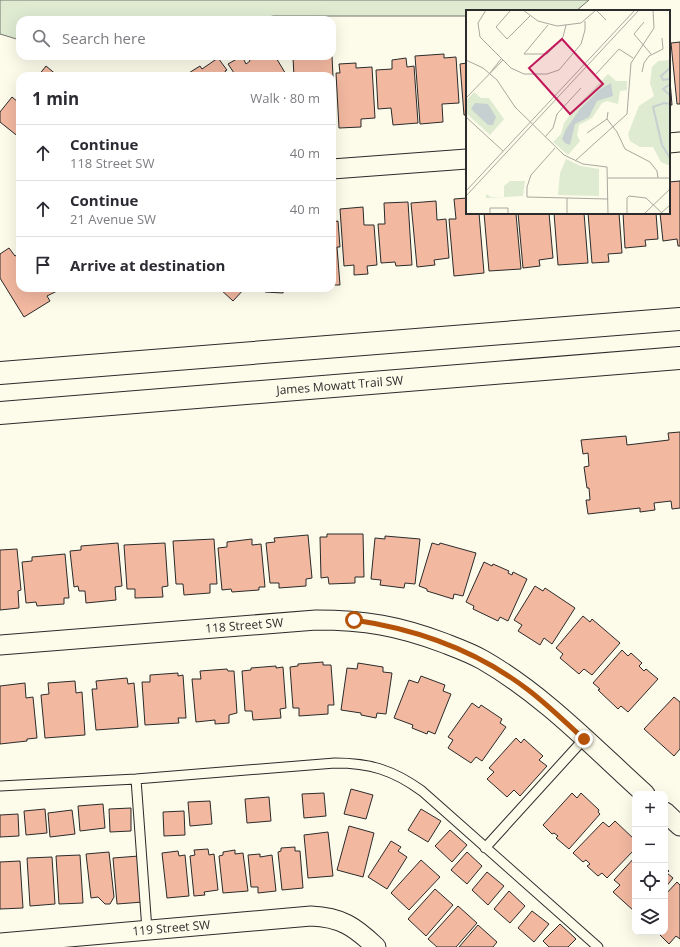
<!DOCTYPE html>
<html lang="en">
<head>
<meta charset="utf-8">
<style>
  :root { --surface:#fff; --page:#f2f2f3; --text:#2b2b33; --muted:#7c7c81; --line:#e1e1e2 }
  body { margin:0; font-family:"Open Sans",sans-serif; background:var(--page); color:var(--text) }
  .controls { position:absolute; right:12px; bottom:12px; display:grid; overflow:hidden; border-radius:8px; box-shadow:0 4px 16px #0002 }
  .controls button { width:36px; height:36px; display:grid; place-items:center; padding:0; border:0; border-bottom:1px solid var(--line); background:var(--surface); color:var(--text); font:20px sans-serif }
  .stop { position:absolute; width:12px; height:12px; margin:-9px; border:3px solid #b45309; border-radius:50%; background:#fff }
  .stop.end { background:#b45309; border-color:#fff; box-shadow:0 1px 4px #0008 }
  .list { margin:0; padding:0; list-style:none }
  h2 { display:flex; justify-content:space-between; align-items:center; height:52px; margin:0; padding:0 16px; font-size:17px }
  h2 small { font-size:13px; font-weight:400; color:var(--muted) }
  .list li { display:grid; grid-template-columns:26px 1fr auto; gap:12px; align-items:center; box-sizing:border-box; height:56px; padding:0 16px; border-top:1px solid var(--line) }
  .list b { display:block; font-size:15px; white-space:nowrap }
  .list p { margin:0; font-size:13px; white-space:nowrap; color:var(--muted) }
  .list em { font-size:13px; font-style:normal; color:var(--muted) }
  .icon { flex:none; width:22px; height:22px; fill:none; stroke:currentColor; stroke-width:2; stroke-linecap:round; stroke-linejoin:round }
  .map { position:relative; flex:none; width:680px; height:947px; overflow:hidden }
  .search { position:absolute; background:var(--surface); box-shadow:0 4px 16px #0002; left:16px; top:16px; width:320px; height:44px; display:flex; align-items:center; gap:10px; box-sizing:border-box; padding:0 14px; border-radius:12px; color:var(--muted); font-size:15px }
  .panel { position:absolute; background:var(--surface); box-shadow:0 4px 16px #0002; left:16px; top:72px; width:320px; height:220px; border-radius:12px }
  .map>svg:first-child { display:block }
  .green { fill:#deebd1; stroke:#74746e }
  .building { fill:#f2b8a0; stroke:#2b2b2b }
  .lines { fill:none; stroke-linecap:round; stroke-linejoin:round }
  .lane-casing { stroke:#2b2b2b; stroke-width:11 }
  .street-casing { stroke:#2b2b2b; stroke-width:21 }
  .secondary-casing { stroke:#2b2b2b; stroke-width:24 }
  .lane { stroke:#fdfbea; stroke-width:9 }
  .street { stroke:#fdfbea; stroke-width:19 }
  .secondary { stroke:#fdfbea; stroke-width:22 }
  .route { stroke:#b45309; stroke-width:5 }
  .labels { text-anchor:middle; stroke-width:3; stroke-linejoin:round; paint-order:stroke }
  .street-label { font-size:12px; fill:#2b2b2b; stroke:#fdfbea }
  .inset-river { fill:none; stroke:#c7d0d0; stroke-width:2 }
  .inset-road { fill:none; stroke:#a9a89e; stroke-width:1 }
  .view { fill:#c2185b; fill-opacity:0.15; stroke:#c2185b; stroke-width:2 }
  .inset-edge { fill:none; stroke:#2b2b2b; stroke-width:2 }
</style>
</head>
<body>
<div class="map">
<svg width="680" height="947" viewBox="0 0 680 947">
  <rect width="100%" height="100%" fill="#fdfbea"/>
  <path class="green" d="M0,0H589L576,11H467V16H273L257,20H20V40L0,34Z"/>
  <path class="building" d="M680,42V104H677L671,43Z
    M444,54V58L456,57L459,103L442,104L443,122L420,124L415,56Z
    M242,56L246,64L250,61L247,56H275L287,76H236L228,64Z
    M309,56H332L335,117H332V76H294L293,58Z
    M218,58L227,70L225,71L228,76H184L200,66L202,69Z
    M406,58L407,67L414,66L418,123L393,125L391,108L378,109L376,70L392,69V60Z
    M356,63V68L372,67L375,118L361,119V127L339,128L336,73H340L339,64Z
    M467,63V115H464L460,64Z
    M46,66L58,76H38Z
    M669,69L672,105H669Z
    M12,97L18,102L20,99V138L0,122V112Z
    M680,181V246H678L677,239L663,241L660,213H669V182Z
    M467,198V213H479L484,273L454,276L449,219H456L454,199Z
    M436,201L437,220L446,219L449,258L434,260L435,265L417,267L411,203Z
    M408,202L412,265L396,266L395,262L381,263L378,224H385L384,203Z
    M363,207L364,225H374L377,265L367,266L368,274L354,275V265L344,266L340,209Z
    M484,213L516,214L521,269L489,271Z
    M518,213H549L553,258L539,260L540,266L523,268Z
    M554,213H584L588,263L558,265Z
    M588,213H619L622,253L608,254L609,262L592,263Z
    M623,213H656L658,239L645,240L646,246L625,248Z
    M338,221L340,247H337L340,285H332V222Z
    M9,248L15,256L20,253V288H55L57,291L47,296L50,301L24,317L0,278V254Z
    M219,288H245L233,301Z
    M265,288H298L284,289L283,293L265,292Z
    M680,432V508L672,509L671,501L654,503L655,510L640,512V508L588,514L586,500H590L589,488H587L584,467L589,466L588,453L583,454L581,440L626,436L627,445L669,440L668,433Z
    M327,534H363L364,577H355V583L329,584L328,577L321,578L320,537H327Z
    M308,535L312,578L306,579V586L279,588V583H270L266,543L275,542L274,538Z
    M385,536L420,539L415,584L405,583L404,588L380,585L381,580L371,579L375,538L385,539Z
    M214,539L217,584H210V593L184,595L183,584H176L173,541Z
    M252,539V545L261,544L265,587H259V590L232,592L231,589L222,590L218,548L227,547V542Z
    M118,543L122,586L115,587L116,600L86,603L85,591H79L78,586L74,587L70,551L81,550V546Z
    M165,543L168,586L162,587L163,597L135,598V589H127L124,545Z
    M432,543L439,545L440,543L476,553L463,596L454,594L453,599L427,591V589L419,586Z
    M17,549L21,590L18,591L19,608L0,610V550Z
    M65,554L69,598H64V604L37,606L36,602L26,603L22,562L32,561V557Z
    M484,562L492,566L493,564L509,571L508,573L512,575L513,572L527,579L508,621L500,617L498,621L473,609L474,606L466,602Z
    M535,586L543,591L545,588L575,608L552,644L544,638L540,645L518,631L522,625L514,620Z
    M583,616L590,622L592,619L620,643L592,675L584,669L579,674L560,658L563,654L556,648Z
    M622,650L628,656L631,653L642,663L639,666L644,671L646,669L658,679L628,712L621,706L618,709L598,690L600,689L593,683Z
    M323,662V665H331L334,705H328V714L299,716V708H293L290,667L298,666V664Z
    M358,663L383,667V672L392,673L386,714L377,713L376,718L361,715V713L341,710L347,668L357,669Z
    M276,666V668L283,667L286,708L280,709L281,718L253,720L252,711H245L242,671L251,670V668Z
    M227,669L228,671H234L237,713L229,715V723L215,724V720L196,722L192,679H201L200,671Z
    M178,673V676L183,675L186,718H178L179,723L145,725L142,682H150V675Z
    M421,676L445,685L443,691L451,694L435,734L428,731L427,734L412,728L413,725L394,718L409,680L418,683Z
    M127,678L128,684L134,683L138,727L96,730L92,689H97L96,681Z
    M75,681L76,693L82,692L85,735L45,738L41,695L49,694L48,683Z
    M25,683L26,698L33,697L37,738L27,739V741L0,744V686Z
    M674,697L680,702V749L674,756L644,729Z
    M472,703L479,708L481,705L502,719L500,723L506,727L482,761L476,757L471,763L448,748L453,740L448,737Z
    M516,738L521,743L524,739L543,756L539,760L547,766L520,796L514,790L507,797L487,779L494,772L489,768Z
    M351,789L373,795L366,819L344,814Z
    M324,793L326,816L304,818L302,794Z
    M572,793L577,798L581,793L599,810L598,812L600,814L569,849L556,838L558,836L554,833L552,834L543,825Z
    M269,797L271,821L247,823L245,799Z
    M210,801L212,824L190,826L188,802Z
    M103,804L105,828L80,831L78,806Z
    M131,808V831L110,832L109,809Z
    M45,809L47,833L26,835L24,811Z
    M421,809L441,821L428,842L408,830Z
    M72,810L75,834L50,837L48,813Z
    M184,811L185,835L164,836L163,812Z
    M18,814L19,836L0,837V815Z
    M615,821L634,839L632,841L635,844V849L607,878L602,873L598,876L587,866L590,864L586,860L583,862L573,853L603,822L609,827Z
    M349,826L374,833L363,877L337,870Z
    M450,830L467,845L452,862L435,846Z
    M328,832L333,876L308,878L304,835Z
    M391,841L401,847L398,851L407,857L387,889L368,877Z
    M295,847V851H300L303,888L282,890L278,852L281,851V848Z
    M208,849L209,855L214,854L218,890L204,892L205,895L194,896L190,856L195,855L194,850Z
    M235,850V854L243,853L248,891L223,893L219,856L223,855V852Z
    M178,851L179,856L185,855L189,896L167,898L162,853Z
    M109,852L114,897L110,904H105L98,897L91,898L86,854Z
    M467,852L482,866L467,884L451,870Z
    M260,854V857L272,855L276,891L258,893V887H251L248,855Z
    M80,855L83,903L59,904L56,856Z
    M139,856L143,902L117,904L113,858Z
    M52,857L55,904L30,906L27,858Z
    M635,857V910L634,911L613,892L620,885L614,880Z
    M421,860L440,877L409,910L391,893Z
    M20,861L23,908L0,909V862Z
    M665,867L669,871L667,873L673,878L665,888Z
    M487,872L504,886L488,905L472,890Z
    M677,882L680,885V939L676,936L669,944L657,932H665V895Z
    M435,889L453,905L426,936L408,919Z
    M509,891L525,906L510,923L494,909Z
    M458,906L477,923L456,947H437L428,939Z
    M532,911L549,924L534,942L518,928Z
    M560,924L576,939L568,947H549L543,941Z
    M478,925L497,942L493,947H459Z"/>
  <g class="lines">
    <g class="lane-casing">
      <path id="lane" d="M136,779L147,930
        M0,786L136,779L335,763C370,763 393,770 422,791L598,947
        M485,848L584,739"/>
    </g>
    <g class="street-casing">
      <g id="street">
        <path d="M669,143L680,142"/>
        <path d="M332,169L467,159"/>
        <path id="s1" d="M0,645L316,620C365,620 399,626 444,643C457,648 471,653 483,660C544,695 594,748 645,794"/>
        <path d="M665,812L680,826"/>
        <path id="s2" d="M0,943L311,916C341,917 355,927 376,947"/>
      </g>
    </g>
    <g class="secondary-casing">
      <g id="secondary">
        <path d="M0,373L680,319"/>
        <path id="s3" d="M0,413L680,358"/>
      </g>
    </g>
    <use href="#lane" class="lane"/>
    <use href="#street" class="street"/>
    <use href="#secondary" class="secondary"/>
  </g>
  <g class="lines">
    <path class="route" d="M354,620C416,629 477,651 527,689C547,704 566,723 584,739"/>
  </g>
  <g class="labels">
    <g class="street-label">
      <text dy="4" stroke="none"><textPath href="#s3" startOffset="341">James Mowatt Trail SW</textPath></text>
      <text dy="4" stroke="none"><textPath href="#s1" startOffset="245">118 Street SW</textPath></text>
      <text dy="4" stroke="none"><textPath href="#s2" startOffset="172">119 Street SW</textPath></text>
    </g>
  </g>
  <g transform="translate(466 10)">
    <rect width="204" height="204" fill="#fdfbea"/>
    <path d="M204,50V156L195,152L187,137H174L164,131L162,124L173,96L188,86L184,73L186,57L192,51ZM142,64L150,71H161V80L154,81L152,94L141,91L136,93L126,108L113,115L111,125L114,131L102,145L87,132L95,124L98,113L109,98ZM8,82L15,88H23L38,109L24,125L0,103V91ZM100,149L115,156L133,159V186L92,185L94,163ZM44,171H59L57,186L20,188V184L25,187H38V176Z" fill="#deebd1"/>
    <path d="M145,73L147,86L131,91L123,107L109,114L104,135L99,133L96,129L100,119L114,99L134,79ZM9,93L22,94L30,107L27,115H22L5,99Z" fill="#c7d0d0"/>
    <path class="inset-river" d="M204,58L195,66L197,70L204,69M204,74L197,79L204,85M204,94L198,93L187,97L196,135L204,148"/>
    <path class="inset-road" d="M20,0L12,13L14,27L45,58L58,64H81L93,60L115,34L119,20V11M45,0L30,17L41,29L64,6M57,0L72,11L91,16L115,13L130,0M130,0L140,10M178,12L168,24L185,44M82,15L58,44H81L97,27L100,15M0,50L17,58L31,70L49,97L98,145L117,154L141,157L142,204M176,62L178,53L183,46L197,39L196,28M24,63L35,49M130,64L153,39L167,48M0,88L37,50M0,107L37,141M141,109L151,122L159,139L184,152L191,161L192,168M121,123L141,109L142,102M79,127L87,118L91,104L115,78M89,138L65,165L61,177V187L142,189M109,151L161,104L165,53L188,18L187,0M142,168H204M0,181L169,0M0,186L173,0M179,203L204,179M24,204V198H42V204M101,204V188M161,204V188L163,186L180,188L197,204M194,204L204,195"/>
    <path class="view" d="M96,29L137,74L104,104L63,58Z"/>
    <rect width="204" height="204" class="inset-edge"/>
  </g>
</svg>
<div class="controls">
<button>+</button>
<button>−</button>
<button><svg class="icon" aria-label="locate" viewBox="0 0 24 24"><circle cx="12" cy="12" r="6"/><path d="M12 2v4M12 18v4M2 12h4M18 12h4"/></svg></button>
<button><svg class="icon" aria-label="layers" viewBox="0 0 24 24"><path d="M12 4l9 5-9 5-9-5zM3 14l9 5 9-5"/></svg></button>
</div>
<div class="stop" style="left:354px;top:620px"></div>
<div class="stop end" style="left:584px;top:739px"></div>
<div class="search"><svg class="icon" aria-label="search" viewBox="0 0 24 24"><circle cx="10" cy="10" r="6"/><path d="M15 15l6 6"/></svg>Search here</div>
<section class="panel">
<h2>1 min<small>Walk · 80 m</small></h2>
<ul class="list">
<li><svg class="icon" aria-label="ahead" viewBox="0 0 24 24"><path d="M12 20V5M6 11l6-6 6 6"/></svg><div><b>Continue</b><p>118 Street SW</p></div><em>40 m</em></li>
<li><svg class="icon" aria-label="ahead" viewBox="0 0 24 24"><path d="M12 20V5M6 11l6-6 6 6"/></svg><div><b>Continue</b><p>21 Avenue SW</p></div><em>40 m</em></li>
<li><svg class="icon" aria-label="arrive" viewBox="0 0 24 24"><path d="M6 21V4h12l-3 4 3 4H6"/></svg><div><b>Arrive at destination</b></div></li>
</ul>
</section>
</div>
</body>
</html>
